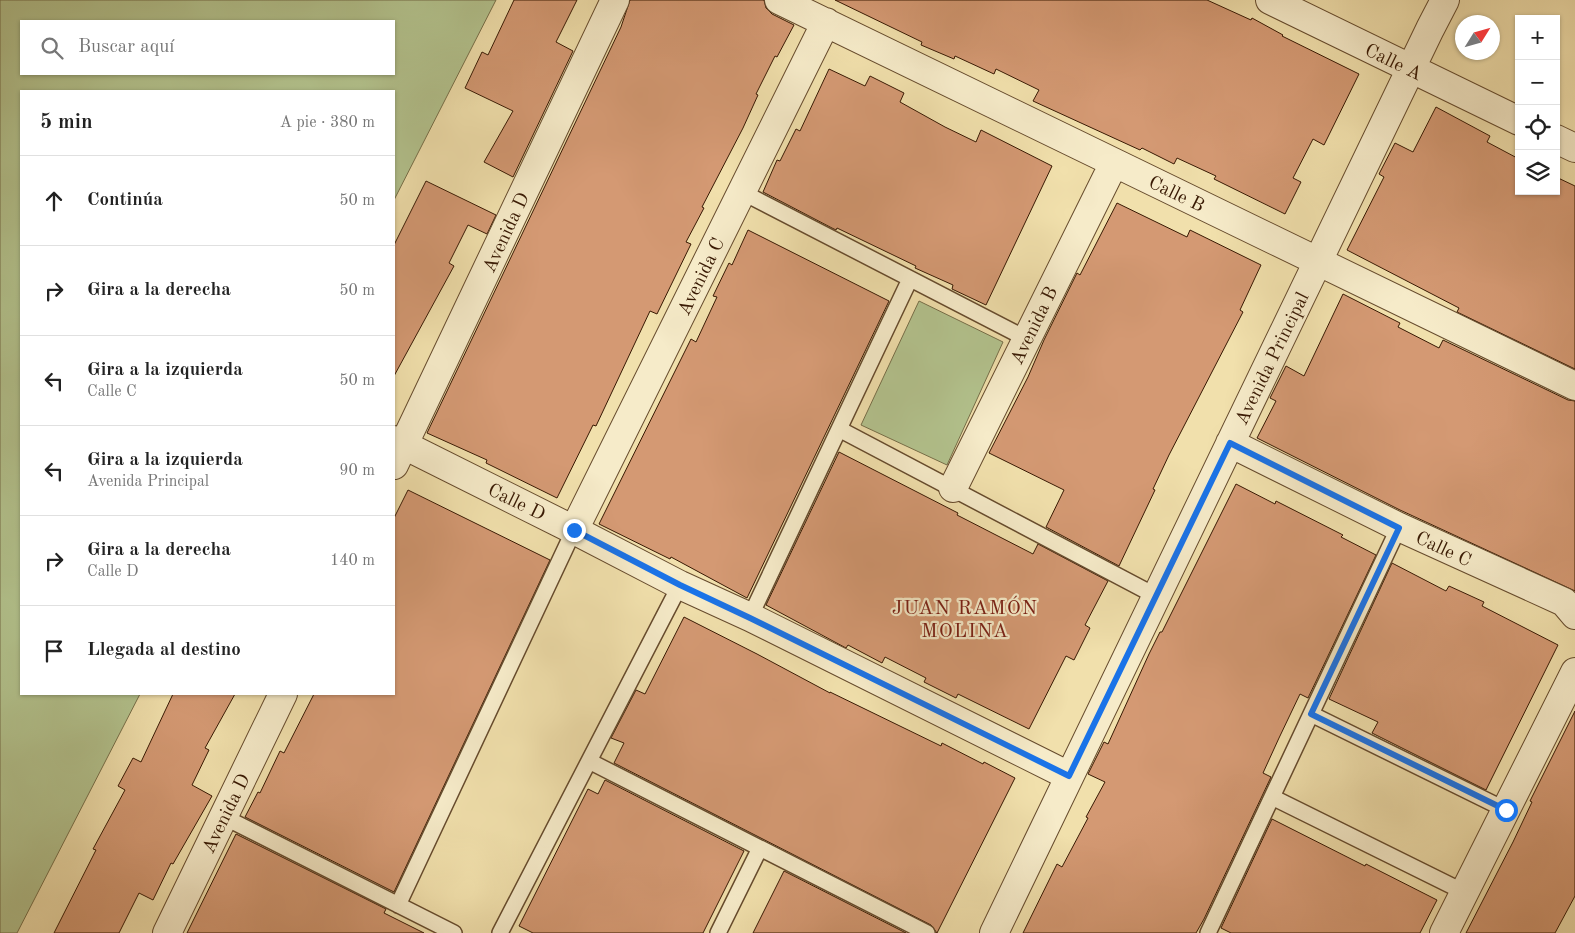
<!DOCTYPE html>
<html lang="es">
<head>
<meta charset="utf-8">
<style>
  :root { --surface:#fff; --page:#f6f6f6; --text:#222; --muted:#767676; --line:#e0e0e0 }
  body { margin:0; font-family:"Old Standard TT",serif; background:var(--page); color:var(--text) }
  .controls { position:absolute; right:15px; top:15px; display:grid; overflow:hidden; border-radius:0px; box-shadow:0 1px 4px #0004 }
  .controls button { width:45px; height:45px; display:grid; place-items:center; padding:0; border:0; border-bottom:1px solid var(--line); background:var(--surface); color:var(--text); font:25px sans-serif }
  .compass { position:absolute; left:1455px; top:15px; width:45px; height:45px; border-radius:50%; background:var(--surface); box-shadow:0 1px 4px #0004; rotate:53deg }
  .stop { position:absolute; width:15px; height:15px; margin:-11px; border:4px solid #1a73e8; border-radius:50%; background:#fff }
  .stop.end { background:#1a73e8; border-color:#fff; box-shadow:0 1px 5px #0008 }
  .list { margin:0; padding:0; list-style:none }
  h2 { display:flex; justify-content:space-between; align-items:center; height:65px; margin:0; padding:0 20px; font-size:21px }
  h2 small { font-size:16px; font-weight:400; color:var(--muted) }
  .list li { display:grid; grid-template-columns:32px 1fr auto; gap:15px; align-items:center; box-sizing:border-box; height:90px; padding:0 20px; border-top:1px solid var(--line) }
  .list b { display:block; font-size:19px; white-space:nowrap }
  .list p { margin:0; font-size:16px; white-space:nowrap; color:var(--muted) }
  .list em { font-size:16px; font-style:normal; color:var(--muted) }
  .icon { flex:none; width:28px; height:28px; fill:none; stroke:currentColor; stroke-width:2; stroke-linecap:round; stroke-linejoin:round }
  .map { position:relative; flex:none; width:1575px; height:933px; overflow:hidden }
  .search { position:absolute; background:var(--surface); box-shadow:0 1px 4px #0004; left:20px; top:20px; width:375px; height:55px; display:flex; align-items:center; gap:12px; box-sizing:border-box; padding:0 18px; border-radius:0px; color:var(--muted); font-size:19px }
  .panel { position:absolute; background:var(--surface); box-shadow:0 1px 4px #0004; left:20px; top:90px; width:375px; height:605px; border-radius:0px }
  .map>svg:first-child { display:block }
  .green { fill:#b3c38e; stroke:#766e48; fill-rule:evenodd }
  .building { fill:#d49973; stroke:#381903 }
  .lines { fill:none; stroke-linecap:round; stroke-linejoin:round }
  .lane-casing { stroke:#664b2d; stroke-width:18 }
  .street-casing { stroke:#664b2d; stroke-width:30 }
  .lane { stroke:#f6ebc9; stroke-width:15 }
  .street { stroke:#f6ebc9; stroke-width:28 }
  .route { stroke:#1a73e8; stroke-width:6 }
  .labels { text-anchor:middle; stroke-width:4.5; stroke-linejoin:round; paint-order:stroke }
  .street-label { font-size:19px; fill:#381903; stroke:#f6ebc9 }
  .neighbourhood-label { font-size:20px; letter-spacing:1px; fill:#7a1f14; stroke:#f6ebc9 }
</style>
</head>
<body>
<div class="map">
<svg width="1575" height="933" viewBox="0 0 1575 933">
  <rect width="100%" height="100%" fill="#f1e0ac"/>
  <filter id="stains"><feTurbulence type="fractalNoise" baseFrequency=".004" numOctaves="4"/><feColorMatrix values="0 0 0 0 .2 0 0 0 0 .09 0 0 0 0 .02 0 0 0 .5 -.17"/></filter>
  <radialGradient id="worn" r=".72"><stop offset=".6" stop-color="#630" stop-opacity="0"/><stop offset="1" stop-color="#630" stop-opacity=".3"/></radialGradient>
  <path class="green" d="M0,0H496L394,200V91H21V694H140L17,933H0ZM21,21H394V74H21Z
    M919,301L1003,342L947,465L861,425Z"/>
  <path class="building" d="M514,0H577L556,42L573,51L513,177L484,162L513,111L465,88L482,52L488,55Z
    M630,0H764L766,8L772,14L794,25L777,57L775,56L756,94L758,95L743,128L702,207L704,208L686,242L691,244L657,314L650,311L596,426L593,425L557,498L486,463L487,460L427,433L621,27Z
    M835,0H1207L1251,20L1252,18L1283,35L1282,36L1359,74L1324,145L1313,139L1293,178L1301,182L1285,214L1214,179L1216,176L1177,158L1174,164L1142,148L1140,150L1033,101L1039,90L996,69L994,74L955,56L954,59L921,45L922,42Z
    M829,69L865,86L870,76L904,93L900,102L945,127L976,142L981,130L1052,166L986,305L952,289L953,285L915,268L916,266L837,228L836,230L832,228L763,192L777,160L780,161L796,129L800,131Z
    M1436,107L1490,136L1487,142L1519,159V191H1556V177L1575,186V369L1457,312L1459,308L1347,250L1384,177L1379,174L1395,143L1413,152Z
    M426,181L496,215L487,234L468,225L449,263L454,266L394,376V245Z
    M1117,203L1187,237L1190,230L1261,265L1240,310L1243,312L1169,455L1153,489L1155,490L1119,566L1046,527L1064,490L989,453L1028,377L1044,340L1077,273L1080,275Z
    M748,230L889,301L747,598L671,557L670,559L599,524L691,339L696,342L717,297L713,296L729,263L732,265Z
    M1343,294L1400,323L1398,327L1439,348L1443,340L1568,400L1575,401V591L1400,510L1257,438L1276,401L1270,398L1286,366L1304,376Z
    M839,452L958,513L957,515L1033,554L1038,544L1108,581L1085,625L1090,628L1074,660L1066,656L1029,729L958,694L956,698L924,682L926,678L885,657L882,663L848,645L846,648L766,605Z
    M1236,484L1275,504L1276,501L1343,535L1341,537L1376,555L1308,698L1300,694L1279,738L1263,773L1271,777L1204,919L1196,933H1023L1057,864L1062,867L1088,818L1086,817L1105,782L1088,774L1104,742L1108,744L1149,654L1160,632H1162Z
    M408,490L550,560L394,892L245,817L258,792L260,793L280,751L284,753L314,694H394V518Z
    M1392,563L1446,591L1449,586L1484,602L1482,606L1558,645L1486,790L1372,733L1378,722L1329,699Z
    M684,617L757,654L830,693V692L941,746L942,743L983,764L984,762L1015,778L937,933L931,925L614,763L624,743L611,738L636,690L645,694Z
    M173,694H235L205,748L209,750L192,785L212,796L173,864L171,863L153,900L139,893L119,933H54L96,850L93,849L125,790L118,786L133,758L141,762Z
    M1575,711V896L1555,933H1466L1513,842L1532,802L1530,801Z
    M605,780L744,851L703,933H533L519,926L588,789L598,794Z
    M1272,819L1365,866L1366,864L1437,900L1420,933H1231L1221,928Z
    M236,834L386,909L384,913L424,933H187Z
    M784,871L906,933H753Z"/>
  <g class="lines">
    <g class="lane-casing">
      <path id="lane" d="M742,192L1027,339
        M839,429L1156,596
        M750,617L910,279
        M1311,714L1506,810
        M589,761L927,933
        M1272,797L1464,892
        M224,817L454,933
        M398,905L574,530
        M500,933L680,585
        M718,933L760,848
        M1208,933L1399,527"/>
    </g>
    <g class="street-casing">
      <path id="street" d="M779,0L1575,386
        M1270,0L1519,121
        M1556,139L1575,148
        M394,440L574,530L680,585L750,617L1069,776
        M1230,443L1399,527L1564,602L1575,615
        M394,465L615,0
        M953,488L1114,163
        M574,530L826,22
        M167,933L283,694
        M994,933L1430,29L1445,0
        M1444,933L1575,672"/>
    </g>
    <use href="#lane" class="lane"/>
    <use href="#street" class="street"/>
  </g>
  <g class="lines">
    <path class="route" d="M574,530L680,585L750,618L1069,776L1230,443L1399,528L1311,714L1506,810"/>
  </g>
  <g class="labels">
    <g class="street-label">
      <text transform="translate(1394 61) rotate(26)" y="7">Calle A</text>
      <text transform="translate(1177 193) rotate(26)" y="7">Calle B</text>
      <text transform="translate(505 232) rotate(-65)" y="7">Avenida D</text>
      <text transform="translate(700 276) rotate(-64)" y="7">Avenida C</text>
      <text transform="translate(1033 325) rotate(-64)" y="7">Avenida B</text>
      <text transform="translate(1271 358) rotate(-64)" y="7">Avenida Principal</text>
      <text transform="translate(517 501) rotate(26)" y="7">Calle D</text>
      <text transform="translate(1444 548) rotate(25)" y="7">Calle C</text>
      <text transform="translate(225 813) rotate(-64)" y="7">Avenida D</text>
    </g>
    <g class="neighbourhood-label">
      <text x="965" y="614">JUAN RAMÓN<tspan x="965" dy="23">MOLINA</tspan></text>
    </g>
  </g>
  <rect width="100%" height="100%" filter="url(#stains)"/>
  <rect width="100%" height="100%" fill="url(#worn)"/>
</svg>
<div class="controls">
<button>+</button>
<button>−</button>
<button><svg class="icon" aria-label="locate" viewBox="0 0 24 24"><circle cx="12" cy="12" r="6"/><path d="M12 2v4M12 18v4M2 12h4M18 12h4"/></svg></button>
<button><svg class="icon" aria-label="layers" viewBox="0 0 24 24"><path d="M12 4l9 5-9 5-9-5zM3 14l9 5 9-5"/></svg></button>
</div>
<svg class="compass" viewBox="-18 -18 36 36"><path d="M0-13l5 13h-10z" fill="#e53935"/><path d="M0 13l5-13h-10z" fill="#767676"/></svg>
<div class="stop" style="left:1506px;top:810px"></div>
<div class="stop end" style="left:574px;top:530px"></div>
<div class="search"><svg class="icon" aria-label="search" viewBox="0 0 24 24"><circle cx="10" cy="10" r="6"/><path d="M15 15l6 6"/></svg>Buscar aquí</div>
<section class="panel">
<h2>5 min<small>A pie · 380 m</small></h2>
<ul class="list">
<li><svg class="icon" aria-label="ahead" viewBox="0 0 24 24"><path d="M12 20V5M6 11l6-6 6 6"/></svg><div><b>Continúa</b></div><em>50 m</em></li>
<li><svg class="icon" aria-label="right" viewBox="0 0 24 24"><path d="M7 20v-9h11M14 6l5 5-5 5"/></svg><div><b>Gira a la derecha</b></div><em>50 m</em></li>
<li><svg class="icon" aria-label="left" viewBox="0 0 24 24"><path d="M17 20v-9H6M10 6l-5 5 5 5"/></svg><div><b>Gira a la izquierda</b><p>Calle C</p></div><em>50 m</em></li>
<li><svg class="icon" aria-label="left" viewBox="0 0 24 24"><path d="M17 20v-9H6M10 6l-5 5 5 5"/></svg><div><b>Gira a la izquierda</b><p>Avenida Principal</p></div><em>90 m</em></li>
<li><svg class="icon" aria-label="right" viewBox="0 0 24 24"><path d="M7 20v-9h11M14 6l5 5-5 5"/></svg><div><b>Gira a la derecha</b><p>Calle D</p></div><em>140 m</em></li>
<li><svg class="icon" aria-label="arrive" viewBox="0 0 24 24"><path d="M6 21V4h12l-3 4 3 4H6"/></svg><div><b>Llegada al destino</b></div></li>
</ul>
</section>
</div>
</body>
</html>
